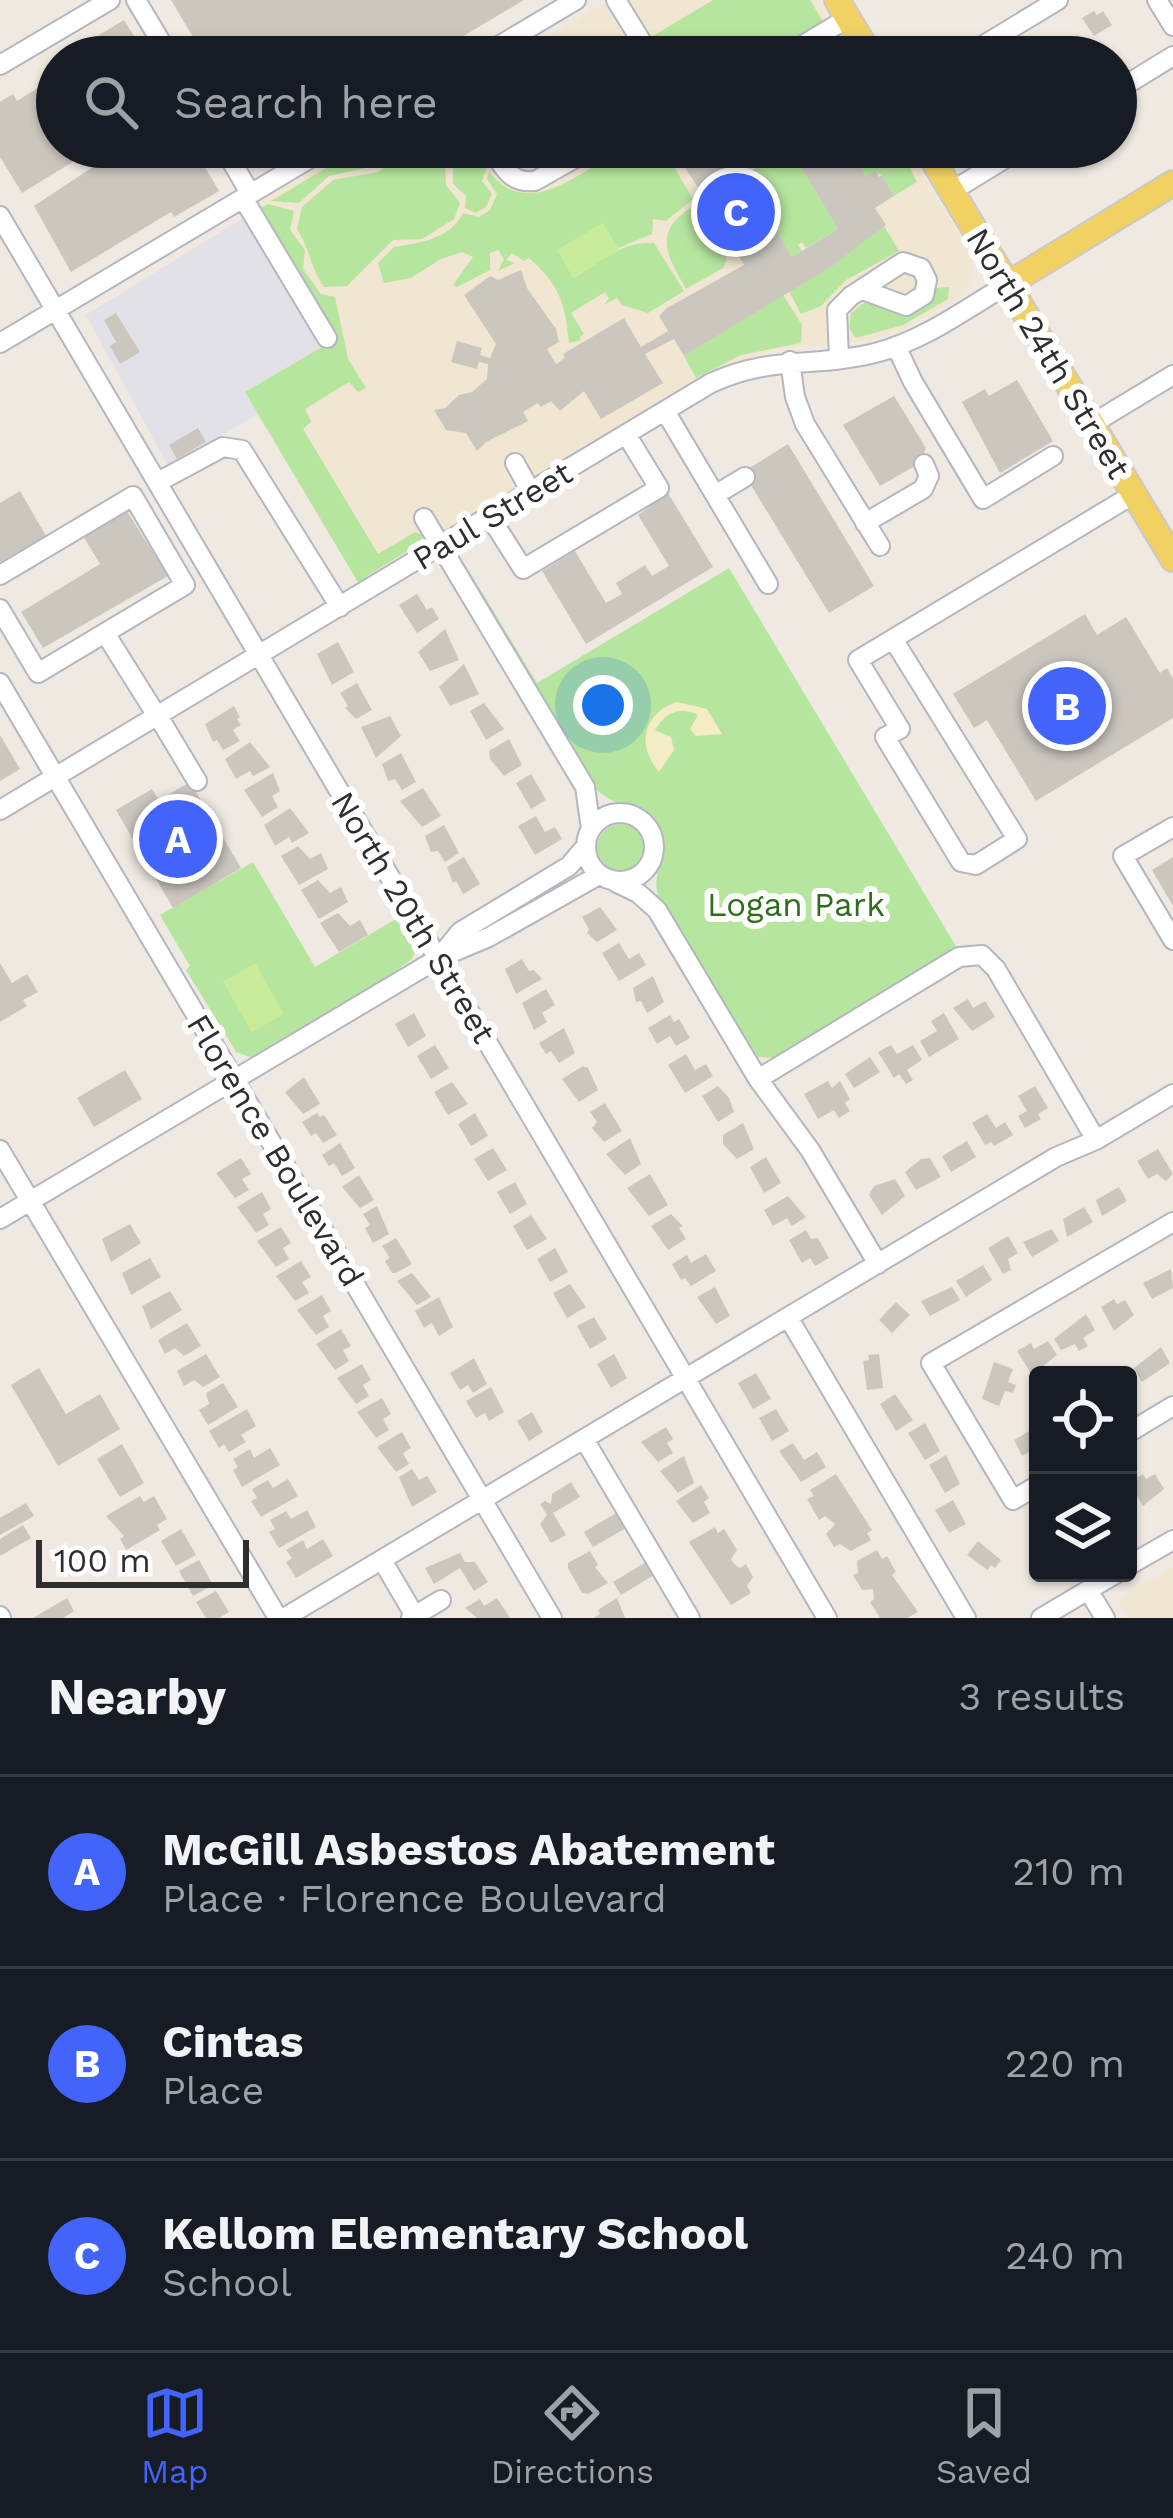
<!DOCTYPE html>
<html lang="en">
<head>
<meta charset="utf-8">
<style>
  :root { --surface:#171b24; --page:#242831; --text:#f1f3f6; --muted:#9ea1a6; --line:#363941; --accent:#4264fb }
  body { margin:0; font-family:"Work Sans",sans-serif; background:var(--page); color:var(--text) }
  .controls { position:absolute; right:36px; bottom:36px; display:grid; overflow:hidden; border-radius:12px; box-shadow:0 3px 9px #0004 }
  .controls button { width:108px; height:108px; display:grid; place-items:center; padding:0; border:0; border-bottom:3px solid var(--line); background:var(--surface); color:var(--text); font:60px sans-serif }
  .scale { position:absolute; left:36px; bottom:30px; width:213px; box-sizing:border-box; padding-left:12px; border:6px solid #2e2e2e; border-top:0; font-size:33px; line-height:42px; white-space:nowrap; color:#2e2e2e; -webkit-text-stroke:9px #fff; paint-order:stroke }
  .you { position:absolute; left:603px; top:705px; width:42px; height:42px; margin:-30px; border:9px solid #fff; border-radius:50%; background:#1a73e8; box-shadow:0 0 0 18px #1a73e833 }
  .badge { display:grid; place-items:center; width:78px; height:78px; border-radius:50%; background:var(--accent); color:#fff; font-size:39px; font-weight:700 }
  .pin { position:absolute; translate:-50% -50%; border:6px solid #fff; box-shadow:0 3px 12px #0006 }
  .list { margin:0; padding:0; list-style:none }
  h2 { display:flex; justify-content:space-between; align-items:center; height:156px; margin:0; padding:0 48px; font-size:51px }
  h2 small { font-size:39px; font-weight:400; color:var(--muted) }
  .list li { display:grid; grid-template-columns:78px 1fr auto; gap:36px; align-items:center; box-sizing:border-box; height:192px; padding:0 48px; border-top:3px solid var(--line) }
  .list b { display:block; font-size:45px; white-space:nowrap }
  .list p { margin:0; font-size:39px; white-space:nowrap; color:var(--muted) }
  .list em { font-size:39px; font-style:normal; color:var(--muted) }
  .icon { flex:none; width:66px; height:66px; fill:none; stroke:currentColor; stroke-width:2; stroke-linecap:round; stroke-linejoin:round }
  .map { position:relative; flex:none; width:1173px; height:1618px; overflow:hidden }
  .search { position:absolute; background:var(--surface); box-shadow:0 3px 9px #0004; left:36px; right:36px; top:36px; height:132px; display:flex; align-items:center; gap:30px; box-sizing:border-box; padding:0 42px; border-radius:66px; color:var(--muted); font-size:45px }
  .sheet { height:732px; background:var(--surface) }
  nav { display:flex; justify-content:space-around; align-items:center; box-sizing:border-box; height:168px; border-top:3px solid var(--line); background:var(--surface); font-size:33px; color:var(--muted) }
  nav a { display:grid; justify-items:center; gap:6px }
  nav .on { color:var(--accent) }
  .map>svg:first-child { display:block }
  .industrial { fill:#e3e1e8 }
  .education { fill:#f0e6d1 }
  .green { fill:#b6e59e }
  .sand { fill:#f3ecc5 }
  .pitch { fill:#c9ec9a }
  .building { fill:#cbc7bf }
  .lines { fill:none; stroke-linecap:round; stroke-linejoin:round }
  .minor-casing { stroke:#b4b7c1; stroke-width:22 }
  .major-casing { stroke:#c9c9c9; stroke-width:28 }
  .minor { stroke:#fff; stroke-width:18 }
  .major { stroke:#f2d163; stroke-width:24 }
  .labels { text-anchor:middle; stroke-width:12; stroke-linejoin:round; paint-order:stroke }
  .street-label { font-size:33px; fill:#2e2e2e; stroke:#fff }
  .park-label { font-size:33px; fill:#2c6e1b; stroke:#fff }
</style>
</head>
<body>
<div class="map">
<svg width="1173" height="1618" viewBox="0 0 1173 1618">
  <rect width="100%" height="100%" fill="#efe9e1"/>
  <path class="industrial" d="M256,210L334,340L246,392L259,414L168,466L86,315Z"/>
  <path class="education" d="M610,0H817L851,57H511Z
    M355,147H906L972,257L973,277L963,295L899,332L867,341L773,350L720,368L359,583L245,392L334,340L253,206Z
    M1173,1567V1618H1129L1117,1600Z"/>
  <path class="green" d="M713,0H810L827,28L776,57H663L651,37Z
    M361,147H403L370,167L329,176L299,203L271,201Z
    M413,147H425L445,161L446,185L460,203L454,219L422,239L393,240L347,286L324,287C310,267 310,249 297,229L302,207L333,180L378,172Z
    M434,147H476L487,167L482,181L492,194L486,207L476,213L465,208L466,196L453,184V160Z
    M623,147H662L693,199L666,221L653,219L652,234L618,248L602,223L574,278C597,263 625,240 654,243L684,291L648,313L622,305L617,298L604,305L609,298L605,292L571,313L584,334L580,337L581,340L569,343C565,302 560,286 529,258L524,261L512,253L506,260L515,263L498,271L504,259L498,250L490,253V270L457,287L453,285L473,257L462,252L441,259L411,278L384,283L378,263L394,247C420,243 450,239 463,213L479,217L490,210L497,194L487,179L489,172C528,222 583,171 623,147Z
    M847,147H899L917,182L894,196L882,175L875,172L866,177Z
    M791,150L838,229L806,248L802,242L798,245L802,251L792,257L743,175Z
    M268,204L294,211L290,230L305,250L303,269L321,294L335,297L348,359L366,388L358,392L349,382L305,409L311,422L303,429L378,554L415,532L424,536L417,545L362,579L421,547L359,584L245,392L334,340L256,210Z
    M697,204L727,259L723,268L686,289C665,252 652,230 697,204Z
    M884,226L899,251L846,280L821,306L801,314L789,291Z
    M949,287L948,299L903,325L856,338L849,328L851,313L865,302L914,313L930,303L936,288Z
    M783,295L802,325L801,343L741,355L696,378L684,356Z
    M463,561L537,683L729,568L957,948L775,1058L758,1057L658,896C652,875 665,859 660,838C653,806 613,809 594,787Z
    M597 848a24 24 0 1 1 48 0a24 24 0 1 1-48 0Z
    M253,862L315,967L396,919L415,952L412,959L364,994L253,1058L236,1052L186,970L190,966L160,915Z"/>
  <path class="sand" d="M677,702L707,709L722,734L696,736L690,729L698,715C680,706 665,713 655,730L671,737L674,750L659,772C636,746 643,713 677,702Z"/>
  <path class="pitch" d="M603,223L619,250L573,278L557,250Z
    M255,963L284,1014L252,1032L223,982Z"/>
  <path class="building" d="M171,0H524L428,57H205Z
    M1094,11L1097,15L1103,11L1112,25L1094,36L1082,18Z
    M124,20L147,57H78L74,50Z
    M57,76V147H97L22,193L0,157V102L13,94L17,101Z
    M123,147H193L219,191L174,217L171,212L71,272L34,206Z
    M671,147H727L792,257L838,229L789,147H847L866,177L876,171L879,177L882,175L894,196L875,208L886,225L832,266L684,356L674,339L645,354L663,383L601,419L584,391L560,411L551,401L541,407L538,403L523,412L528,421L486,442L477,451L466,433L446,430L434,410L445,408L459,395L472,392L487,379L488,364L479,362L477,369L451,362L457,341L482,348L480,355L490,358L496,344L464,295L490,276L498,280L521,270L527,288L556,329L559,342L547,349L556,364L565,358L563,354L624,318L641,347L668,331L659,316L667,308L744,265L714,214L710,217L702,202L706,199Z
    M116,313L140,352L120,364L110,346L116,342L104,320Z
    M1017,380L1053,441L1000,473L962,402L985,389L989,396Z
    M894,396L926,448L920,463L880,486L843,425Z
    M198,428L206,442L177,459L169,445Z
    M788,444L874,586L829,613L743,472Z
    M20,491L46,536L0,562V503Z
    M668,493L713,567L586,644L542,571L575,551L606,603L622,594L616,583L645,565L652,576L669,566L638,515Z
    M125,508L168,576L43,648L21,612L100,564L82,534Z
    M417,594L427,610L432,607L439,619L417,633L399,605Z
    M1085,614L1097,635L1126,617L1160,673L1167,668L1173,679V718L1036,801L987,720L974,728L953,694Z
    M445,629L459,660L430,671L418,652Z
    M338,642L354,672L332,685L317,654Z
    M464,664L479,694L450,706L439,687Z
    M357,683L372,710L356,719L345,708L348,706L340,693Z
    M484,703L504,729L486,740L470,711Z
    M234,706L240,717L237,719L241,725L233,730L240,741L223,750L217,740L213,742L205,724Z
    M390,716L401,736L376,758L361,727Z
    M0,735L20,769L0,781Z
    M509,739L522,765L504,776L490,759L489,751Z
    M250,742L270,767L253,776L250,771L236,779L225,759Z
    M401,753L416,782L402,790L395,779L388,781L382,764Z
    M273,773L280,791L272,796L278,807L262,817L244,790Z
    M531,774L546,800L531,809L516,783Z
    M190,782L241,868L173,908L116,810L152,789L159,800Z
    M423,788L441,816L422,827L400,801Z
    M290,808L309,833L292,843L289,837L275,846L264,825Z
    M536,816L545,832L555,827L562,839L535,855L518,826Z
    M444,825L459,853L445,862L438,851L431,852L425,836Z
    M298,846L310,859L321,853L328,869L299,885L281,856Z
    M464,857L480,884L463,894L456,881L453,883L447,867Z
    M1173,857V906L1152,870Z
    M318,880L330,893L341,887L348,902L319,919L301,890Z
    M600,907L617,930L597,942L587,933L589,929L582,917Z
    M338,913L350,926L360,920L368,935L339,952L320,923Z
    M619,943L629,959L639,953L646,965L619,981L602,953Z
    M522,959L529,971L534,970L542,979L516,994L505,969Z
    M0,963L12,983L27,974L38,992L23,1000L27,1006L0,1022Z
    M653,976L664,1002L647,1013L641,1001L636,1002L633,988Z
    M546,989L555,1005L542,1013L547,1022L534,1030L522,1003Z
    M968,999L973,1008L985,1001L995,1017L972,1031L953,1008Z
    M414,1013L426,1036L408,1047L395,1024Z
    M944,1013L959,1039L929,1057L920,1041L937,1031L931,1021Z
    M670,1015L674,1022L679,1019L690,1038L676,1046L670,1036L657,1044L648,1028Z
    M564,1028L575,1053L559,1063L551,1051L546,1054L539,1043Z
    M435,1045L449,1068L431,1079L417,1056Z
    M891,1045L897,1054L913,1045L922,1060L907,1070L913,1080L906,1084L899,1074L894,1078L878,1052Z
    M686,1054L695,1070L706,1064L713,1076L685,1093L668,1065Z
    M870,1057L880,1072L854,1088L845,1074Z
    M583,1066L588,1068L598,1090L579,1102L562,1079Z
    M125,1070L142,1099L94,1127L77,1098Z
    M304,1077L320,1104L303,1114L285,1092Z
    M828,1081L832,1088L840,1081L850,1099L845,1103L850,1111L839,1118L834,1110L818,1119L804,1094Z
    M452,1082L468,1104L448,1115L434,1092Z
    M718,1086L729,1098L734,1112L718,1122L702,1096Z
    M1035,1086L1048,1108L1038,1114L1041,1119L1025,1128L1018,1116L1027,1111L1018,1096Z
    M605,1103L622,1131L604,1142L592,1128L597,1122L590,1112Z
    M317,1113L320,1117L324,1115L337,1135L323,1143L316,1133L311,1136L302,1122Z
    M475,1113L488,1136L471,1146L458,1124Z
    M987,1114L996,1128L1005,1122L1013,1135L994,1146L991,1142L985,1145L972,1123Z
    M743,1123L754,1149L737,1159L723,1144V1135Z
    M630,1138L641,1164L625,1175L606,1154Z
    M967,1141L976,1157L951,1172L942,1156Z
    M340,1143L355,1168L342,1176L334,1163L329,1166L322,1155Z
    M493,1148L507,1170L488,1181L474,1159Z
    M1158,1149L1173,1174L1166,1181L1157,1174L1148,1179L1137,1161Z
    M766,1157L781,1183L764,1193L750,1167Z
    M241,1158L251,1174L242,1179L249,1190L235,1198L216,1173Z
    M930,1158L941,1177L916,1190L905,1172L921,1159Z
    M650,1174L668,1205L649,1216L627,1188Z
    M359,1175L374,1200L360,1208L342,1187Z
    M895,1179L905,1196L882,1215L869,1195L874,1186Z
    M515,1182L527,1204L510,1214L497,1192Z
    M1119,1187L1127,1201L1102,1216L1096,1200Z
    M262,1192L271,1209L263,1214L269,1225L256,1233L237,1207Z
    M788,1196L806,1217L792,1226L787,1218L773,1226L764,1210Z
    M377,1206L389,1234L373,1243L365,1228L370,1225L363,1214Z
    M1084,1207L1093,1222L1067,1237L1063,1219Z
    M671,1214L683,1226L679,1228L686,1239L668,1250L651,1226Z
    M531,1215L547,1239L527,1250L513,1226Z
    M130,1224L141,1243L111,1262L102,1239Z
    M281,1227L291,1243L283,1248L289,1259L276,1267L257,1241Z
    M1052,1229L1059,1241L1032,1257L1023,1242Z
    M806,1230L811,1239L818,1238L829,1258L815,1266L810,1258L802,1263L789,1240Z
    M1008,1236L1018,1253L1008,1259L1011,1270L1003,1274L988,1248Z
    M396,1238L412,1264L396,1273H392L385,1261L390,1258L382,1246Z
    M555,1248L568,1272L550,1282L537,1259Z
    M706,1254L716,1271L691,1286L685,1278L681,1280L672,1264L687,1255L691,1263Z
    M150,1258L161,1277L131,1295L122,1273Z
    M301,1261L311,1277L302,1282L309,1293L295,1301L276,1276Z
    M983,1265L992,1280L966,1297L956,1281Z
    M1171,1269L1173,1288L1152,1299L1143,1283Z
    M412,1273L431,1297L417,1305L397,1281Z
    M570,1284L586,1307L567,1318L553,1293Z
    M715,1287L730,1316L716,1324L697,1297Z
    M952,1287L960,1300L930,1316L921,1301Z
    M170,1291L182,1310L151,1329L142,1306Z
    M322,1295L331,1311L323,1316L329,1327L316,1335L297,1310Z
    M439,1297L453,1327L439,1336L432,1323L424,1328L415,1311Z
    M1114,1299L1117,1304L1125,1300L1134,1315L1114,1331L1101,1307Z
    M896,1302L910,1315L892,1333L879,1320Z
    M1086,1314L1095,1330L1083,1338L1088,1346L1079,1351L1075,1344L1061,1350L1054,1339Z
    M594,1317L607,1339L590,1349L577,1326Z
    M187,1323L201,1346L184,1356L175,1348L165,1354L158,1340Z
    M341,1329L351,1346L343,1350L349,1361L335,1370L316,1344Z
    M1048,1341L1057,1355L1032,1375L1017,1351L1031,1343L1034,1349Z
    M1161,1347L1170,1363L1142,1382L1134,1368Z
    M206,1354L220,1377L203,1387L194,1380L184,1386L177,1371Z
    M614,1354L627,1378L611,1388L597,1364Z
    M879,1354L883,1388L867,1390L863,1361L869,1360L868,1355Z
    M474,1358L487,1384L473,1393L468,1385L460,1390L450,1373Z
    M994,1362L1013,1369L1008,1382L1016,1385L1013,1393L1005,1391L999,1406L982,1399Z
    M362,1364L371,1380L363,1385L369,1396L356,1404L337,1378Z
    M39,1368L66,1414L100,1394L120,1429L58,1466L11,1385Z
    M756,1373L771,1399L753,1409L738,1383Z
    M223,1383L238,1407L208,1425L199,1410L209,1404L206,1393Z
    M491,1387L504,1412L489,1421L485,1413L476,1418L466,1401Z
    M895,1394L913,1420L896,1431L880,1404Z
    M382,1398L391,1414L383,1419L389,1430L376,1438L357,1412Z
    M247,1409L256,1426L241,1435L246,1442L229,1452L224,1444L219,1448L209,1431Z
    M776,1409L789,1431L772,1441L759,1418Z
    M532,1412L543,1432L529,1441L517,1421Z
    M925,1423L940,1451L925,1460L908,1433Z
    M666,1427L673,1439L667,1443L673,1453L658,1462L641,1442Z
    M1036,1427L1038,1447L1022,1456L1014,1440Z
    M402,1432L411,1448L403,1453L409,1464L396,1472L377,1447Z
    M793,1443L804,1460L817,1452L826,1467L801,1482L779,1451Z
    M122,1444L144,1483L120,1497L97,1459Z
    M270,1448L280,1465L242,1487L233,1470L238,1467L233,1459L250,1449L254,1458Z
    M946,1455L960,1484L945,1493L929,1465Z
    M684,1456L694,1483L678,1493L660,1471Z
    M412,1469L419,1480L427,1476L437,1492L412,1507L399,1477Z
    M836,1474L872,1530L867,1533L871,1540L851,1551L840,1544L834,1547L826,1534L835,1524L825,1516L819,1520L807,1499L814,1496L810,1490Z
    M1143,1474L1146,1479L1155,1474L1164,1489L1143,1506L1129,1482Z
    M288,1479L298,1496L261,1517L251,1501L257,1498L252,1489L268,1480L273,1488Z
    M571,1482L580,1497L553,1513L566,1535L551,1543L540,1524L547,1515L540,1504L545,1501L551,1504L552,1494Z
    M701,1485L709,1498L704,1502L710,1513L693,1523L676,1501Z
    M140,1496L144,1502L154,1496L167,1519L157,1525L160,1530L126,1550L120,1539L124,1536L106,1516Z
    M953,1500L966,1524L949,1533L935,1510Z
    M26,1503L34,1516L0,1535V1518Z
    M307,1510L316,1527L279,1548L269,1532L275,1529L270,1520L286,1511L291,1519Z
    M618,1512L628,1527L593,1547L584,1532Z
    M23,1525L31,1538L0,1556V1539Z
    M715,1527L718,1533L724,1529L737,1550L731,1559L734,1564L740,1568L746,1564L753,1577L747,1586L751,1593L731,1605L689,1542Z
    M181,1529L196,1555L176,1566L161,1541Z
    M323,1539L333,1556L296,1578L286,1562L292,1558L286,1550L303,1540L307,1549Z
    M978,1541L1001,1560L995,1568L991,1565L988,1570L967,1555Z
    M877,1550L882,1559L887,1556L896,1572L892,1575L918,1612L907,1618H880L870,1602L874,1599L873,1589L862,1590L853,1575L858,1573L857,1561Z
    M590,1551L598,1565L595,1567L608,1583L588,1594L582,1593L568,1568V1563Z
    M460,1553L465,1562H475L488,1582L474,1591L460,1568L434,1584L425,1568Z
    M199,1560L213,1585L193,1596L179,1571Z
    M646,1562L654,1575L621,1595L613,1582Z
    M216,1591L229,1612L219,1618H206L196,1602Z
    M67,1598L74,1611L63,1618H33Z
    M497,1598L510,1618H477L465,1608L480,1599L484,1606Z
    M617,1598L625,1618H594L600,1614L598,1610Z"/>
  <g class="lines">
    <g class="minor-casing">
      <path id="minor" d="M136,0L170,57
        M616,0L651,57
        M1157,0L1173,26
        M480,57L576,0
        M783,57L848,18
        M964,57L1058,0
        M0,65L110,0
        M1116,91L1173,56
        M223,147L250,193
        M491,147C502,166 510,184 535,181L595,147
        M952,191L1024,147
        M243,198L327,338
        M0,216L827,1618
        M0,343L329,147
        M896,346L913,382L983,499L1053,456
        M839,359L837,310L851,296L903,262L921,268L927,280L924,295L906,306L863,290
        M790,361L795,397L805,424L880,546
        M665,411L768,584
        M1092,424L1173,375
        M515,463L531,492
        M158,482L223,447L242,450L340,607
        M715,495L745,477
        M490,517L523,569L659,488L626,434
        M424,518L585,787L591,829
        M865,523L923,489L929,476L924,464
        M0,575L133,496L185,585L38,673L0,609
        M105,633L157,716
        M893,639L1017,839L976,865L961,862L885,737L900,729L858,660L1134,494
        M0,683L552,1618
        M158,716L197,781
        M0,810L711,383C771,355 816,368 875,353C923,341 966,309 1008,284
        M586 847a34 34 0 1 1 68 0a34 34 0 1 1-68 0Z
        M1173,827L1123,856L1173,940
        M615,882L638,893L657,910L758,1079L810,1150L878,1264
        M442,954L460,932L569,866L585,847
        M758,1079L959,957L982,955L996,969L1096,1140
        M0,1150L278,1618
        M0,1219L439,958L489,937L599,875
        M788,1317L966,1618
        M1128,1433L1173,1406
        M584,1439L690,1618
        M1038,1485L1013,1500L931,1363L1173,1222
        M382,1560L415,1616
        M1128,1566L1173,1540
        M1088,1590L1105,1618
        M0,1616L1,1618
        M284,1618L1056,1157L1096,1140L1173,1094
        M411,1618L441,1600
        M1041,1618L1117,1573"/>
    </g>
    <g class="major-casing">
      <path id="major" d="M837,0L871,57
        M925,147L1173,559
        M1008,284L1173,183"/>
    </g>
    <use href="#minor" class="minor"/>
    <use href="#major" class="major"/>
  </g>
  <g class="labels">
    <g class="street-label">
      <text transform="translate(1049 353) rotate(59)" y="12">North 24th Street</text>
      <text transform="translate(492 515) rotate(-31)" y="12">Paul Street</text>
      <text transform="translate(414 917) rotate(59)" y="12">North 20th Street</text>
      <text transform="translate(276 1150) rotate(59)" y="12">Florence Boulevard</text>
    </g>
    <g class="park-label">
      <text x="796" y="916">Logan Park</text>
    </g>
  </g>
</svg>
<div class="controls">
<button><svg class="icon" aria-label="locate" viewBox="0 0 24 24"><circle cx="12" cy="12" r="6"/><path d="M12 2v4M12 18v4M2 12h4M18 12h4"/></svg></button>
<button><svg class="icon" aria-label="layers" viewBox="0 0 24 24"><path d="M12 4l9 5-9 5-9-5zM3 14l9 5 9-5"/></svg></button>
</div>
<div class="scale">100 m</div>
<div class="you"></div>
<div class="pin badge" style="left:178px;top:839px">A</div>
<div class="pin badge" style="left:1067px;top:706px">B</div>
<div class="pin badge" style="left:736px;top:212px">C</div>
<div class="search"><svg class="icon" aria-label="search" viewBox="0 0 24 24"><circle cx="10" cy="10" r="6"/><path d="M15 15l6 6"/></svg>Search here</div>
</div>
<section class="sheet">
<h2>Nearby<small>3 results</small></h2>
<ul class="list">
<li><span class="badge">A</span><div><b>McGill Asbestos Abatement</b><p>Place · Florence Boulevard</p></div><em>210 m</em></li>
<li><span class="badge">B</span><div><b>Cintas</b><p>Place</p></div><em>220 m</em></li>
<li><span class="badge">C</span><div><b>Kellom Elementary School</b><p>School</p></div><em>240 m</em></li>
</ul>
</section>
<nav>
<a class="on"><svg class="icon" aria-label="map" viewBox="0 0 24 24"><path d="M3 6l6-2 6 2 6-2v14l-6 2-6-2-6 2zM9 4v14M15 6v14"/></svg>Map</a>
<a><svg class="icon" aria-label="directions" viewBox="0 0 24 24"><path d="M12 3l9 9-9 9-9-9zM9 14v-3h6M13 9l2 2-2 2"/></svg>Directions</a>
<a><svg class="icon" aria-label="saved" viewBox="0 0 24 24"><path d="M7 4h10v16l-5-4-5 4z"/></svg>Saved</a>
</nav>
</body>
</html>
